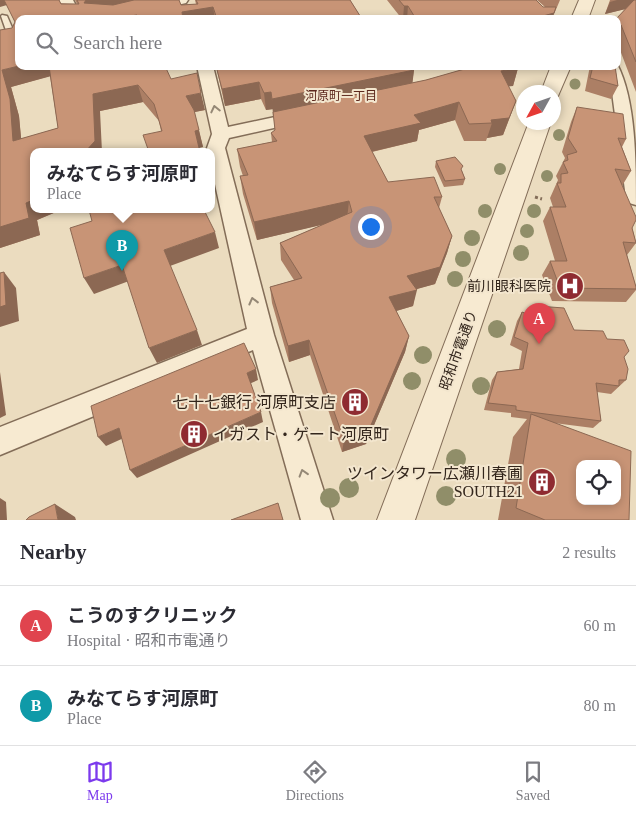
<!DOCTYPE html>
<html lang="en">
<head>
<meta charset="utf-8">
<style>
  :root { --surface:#fff; --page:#f7f7f7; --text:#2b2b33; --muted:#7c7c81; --line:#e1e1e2; --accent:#7c3aed }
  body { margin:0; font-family:"Times New Roman","Noto Sans JP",serif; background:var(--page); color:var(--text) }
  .controls { position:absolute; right:15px; bottom:15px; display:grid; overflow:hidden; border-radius:10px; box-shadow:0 2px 8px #0003 }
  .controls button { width:45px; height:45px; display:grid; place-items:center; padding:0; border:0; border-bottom:1px solid var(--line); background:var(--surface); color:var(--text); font:25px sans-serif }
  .compass { position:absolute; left:516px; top:85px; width:45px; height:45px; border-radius:50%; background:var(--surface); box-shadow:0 2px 8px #0003; rotate:230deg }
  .you { position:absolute; left:370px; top:226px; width:18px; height:18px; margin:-12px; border:4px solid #fff; border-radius:50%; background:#1a73e8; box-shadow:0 0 0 8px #1a73e833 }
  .badge { display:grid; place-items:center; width:32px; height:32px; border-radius:50%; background:var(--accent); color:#fff; font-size:16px; font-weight:700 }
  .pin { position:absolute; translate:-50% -41px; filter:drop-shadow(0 1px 2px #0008) }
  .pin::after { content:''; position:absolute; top:26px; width:18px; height:15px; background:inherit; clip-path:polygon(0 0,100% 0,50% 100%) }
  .popup { position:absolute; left:30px; top:148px; width:185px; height:65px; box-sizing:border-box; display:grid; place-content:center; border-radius:10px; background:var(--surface); filter:drop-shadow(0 1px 4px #0005); font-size:16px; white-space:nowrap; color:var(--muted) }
  .popup b { font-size:19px; color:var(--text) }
  .popup::after { content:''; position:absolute; left:50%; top:100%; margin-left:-10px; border:10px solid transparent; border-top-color:var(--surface) }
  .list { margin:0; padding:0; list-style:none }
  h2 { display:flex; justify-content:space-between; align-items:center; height:65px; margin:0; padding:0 20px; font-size:21px }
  h2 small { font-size:16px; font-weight:400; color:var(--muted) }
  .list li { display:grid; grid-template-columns:32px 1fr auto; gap:15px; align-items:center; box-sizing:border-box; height:80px; padding:0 20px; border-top:1px solid var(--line) }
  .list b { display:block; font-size:19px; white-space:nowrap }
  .list p { margin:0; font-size:16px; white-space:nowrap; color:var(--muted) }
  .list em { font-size:16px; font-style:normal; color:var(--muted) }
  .icon { flex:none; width:28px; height:28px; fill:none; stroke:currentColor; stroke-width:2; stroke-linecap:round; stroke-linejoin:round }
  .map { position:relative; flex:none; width:636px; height:520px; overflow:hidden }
  .search { position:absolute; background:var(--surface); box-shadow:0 2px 8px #0003; left:15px; right:15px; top:15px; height:55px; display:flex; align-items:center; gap:12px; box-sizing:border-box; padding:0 18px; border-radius:10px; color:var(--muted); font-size:19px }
  .sheet { height:225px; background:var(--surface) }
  nav { display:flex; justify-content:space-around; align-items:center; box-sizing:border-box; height:70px; border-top:1px solid var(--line); background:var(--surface); font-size:14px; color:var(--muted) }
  nav a { display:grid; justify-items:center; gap:2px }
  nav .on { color:var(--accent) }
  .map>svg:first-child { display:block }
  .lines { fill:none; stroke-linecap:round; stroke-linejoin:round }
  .service-casing { stroke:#836d58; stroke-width:3 }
  .minor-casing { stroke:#836d58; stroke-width:3 }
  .tertiary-casing { stroke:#836d58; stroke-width:2 }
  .path { stroke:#836d58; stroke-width:3; stroke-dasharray:3 2.5; stroke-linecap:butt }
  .service { fill:#f7ead1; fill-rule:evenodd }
  .minor { fill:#f7ead1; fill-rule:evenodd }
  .tertiary { fill:#f7ead1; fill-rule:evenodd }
  .tree { fill:#908e69 }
  .wall { fill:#ac7f65; fill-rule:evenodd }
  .shaded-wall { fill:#8c6853 }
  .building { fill:#c89476; stroke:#8c6853; fill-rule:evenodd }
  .oneway { stroke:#958876 }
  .labels { text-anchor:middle; stroke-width:4; stroke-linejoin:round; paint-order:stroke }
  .far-neighbourhood-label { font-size:12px; fill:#5d281d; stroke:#f3e6ce }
  .poi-label { font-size:14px; fill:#33261c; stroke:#f3e6ce; text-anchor:end }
  .street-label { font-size:14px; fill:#33261c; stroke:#f3e6ce }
  .near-poi-label { font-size:16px; fill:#33261c; stroke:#f3e6ce; text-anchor:end }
</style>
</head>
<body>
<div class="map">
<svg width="636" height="520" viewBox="0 0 636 520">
  <rect width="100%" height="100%" fill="#ebdcbf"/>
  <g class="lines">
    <g class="service-casing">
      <path id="service" d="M2,15L7,16L17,39L16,41L9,39L1,16Z"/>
    </g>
    <g class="minor-casing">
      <path id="minor" d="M59,0H73L83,19H69Z
        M163,0H188L186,3L117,19H91L93,16Z
        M617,64C636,100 636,163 636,205L629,203L626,198L610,77L603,66H617Z
        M197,66H213L228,127L303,111L309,112L312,116L309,120L229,138L225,148L274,335L333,520H301L253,350L0,455V427L247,329L211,166V152H208L207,148L212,134Z"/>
    </g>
    <g class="tertiary-casing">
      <path id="tertiary" d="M579,0H595L588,19H571Z
        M551,66H571L558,96L554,97V92H541Z
        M529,122H551L415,520H377Z"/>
    </g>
    <path class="path" d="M535,197L542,199"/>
    <use href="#service" class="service"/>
    <use href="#minor" class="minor"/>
    <use href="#tertiary" class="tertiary"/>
  </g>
  <g class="tree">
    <circle cx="575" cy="84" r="5.5"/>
    <circle cx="559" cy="135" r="6"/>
    <circle cx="500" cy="169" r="6"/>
    <circle cx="547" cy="176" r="6"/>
    <circle cx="485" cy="211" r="7"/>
    <circle cx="534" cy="211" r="7"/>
    <circle cx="527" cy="231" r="7"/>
    <circle cx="472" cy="238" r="8"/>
    <circle cx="521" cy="253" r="8"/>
    <circle cx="463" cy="259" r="8"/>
    <circle cx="455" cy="279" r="8"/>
    <circle cx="497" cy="329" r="9"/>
    <circle cx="423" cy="355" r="9"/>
    <circle cx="412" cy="381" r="9"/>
    <circle cx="481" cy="386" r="9"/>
    <circle cx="456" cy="459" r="10"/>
    <circle cx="349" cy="488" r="10"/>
    <circle cx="446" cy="496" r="10"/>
    <circle cx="330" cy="498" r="10"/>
  </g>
  <path class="wall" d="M0,0L77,4L75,0H179L181,5L196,4L195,0H350L362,19H19V66L171,79L205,110L194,112L203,147L161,131L159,121L143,102L100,111L33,210H58L56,212L37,220L40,235L0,248L12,28L15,22L7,5ZM50,76L58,128L21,139L19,116L11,87Z
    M387,0H536L543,7H545L537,0H560L552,19H402Z
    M610,0H636V92L620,50L617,57V19L625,9L605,14Z
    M216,66H411L414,70L412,83L426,80L469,68L468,66H516L518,68L513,86H508L516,101L503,135L487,138L486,141H464L455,120L419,130L417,141L372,152L388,182L442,197L439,208L452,236L447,253L435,284L416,289L413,306L396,311L409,336L405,352L366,444L342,452L310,355L289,362L272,303L270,287L294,280L281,260L280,243L324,224L257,240L243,194L240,176H243L240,167L237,149L272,142L271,133L275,130L273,109L266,110L261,99L225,106Z
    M590,66H615L618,86L611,99L585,91Z
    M577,107L626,139L622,147L631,171L622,186L636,243L627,255L636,287V290L626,302L552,301L542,275L550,261H555L543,221L550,207H553L550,198L558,180L556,176L565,158L562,152L571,122Z
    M436,161L462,171L465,179L463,185L444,187L435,167Z
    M537,306L574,330L607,339L624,357L626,380L611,394L597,392L601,421L593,428L554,423L629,520H498L513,437L527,419L511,417V413L484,410L492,380L497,372L519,369L522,351L510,345L517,321L522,312L532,316Z"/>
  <path class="shaded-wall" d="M0,0H5L7,5L0,7Z
    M86,0H155L93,14L84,3Z
    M617,0H636L634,7L605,14L610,2Z
    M404,6H408L407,19H403Z
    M213,7L215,19H183L182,12Z
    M556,7L552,19H542L543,16Z
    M137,15L138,19H110Z
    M19,66H51L55,75L11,87L19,116L23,158L13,141L2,70Z
    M518,68L513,86L496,88L501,71Z
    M414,70L412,87L273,116L272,99Z
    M259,82L261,99L225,106L222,89Z
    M138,85L143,102L100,111L102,152H85L93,94Z
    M271,92L273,109L266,110L264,93Z
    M201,93L205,110L190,113L186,96Z
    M516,101L503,135L487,138L492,123L491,120Z
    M459,102L455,120L419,130L417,141L362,154L364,136L414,115Z
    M199,130L203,147L199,148L195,131Z
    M33,200V210H58L56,212L37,220L40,235L0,248V227L26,203Z
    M349,201L347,219L257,240L254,222Z
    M215,232L219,248L170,266L164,250Z
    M452,236L447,253L435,284L403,293L407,276Z
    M122,265L129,281L94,294L84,278Z
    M4,272L16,288L19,321L0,327V307Z
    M417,290L413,306L386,314L389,297Z
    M197,330L202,345L157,363L149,348Z
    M409,336L405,352L366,444L342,452L344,440Z
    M309,340L310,355L289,362L288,346Z
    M256,369L258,380L249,384L247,373Z
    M0,372L6,415L0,418Z
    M261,412L263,422L137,478L130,470Z
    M119,428L126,437L106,446L98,437Z
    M0,498L6,502L7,520H0Z
    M55,504L75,517L76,520H58Z"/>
  <path class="building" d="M4,0H59L61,4H79L77,0H86L84,3L113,5L134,0H179L181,5L198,4L196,0H350L362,19H217L213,7L182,12L183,19H138L137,15L110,19H19V66L2,70L10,99L13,141L58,128L49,66H165L171,79L197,73L201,93L186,96L194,110L199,130L195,131L200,152H149L143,135L162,131L154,104L138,85L93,94L95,141L85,152H33V200L26,203L29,218L0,227V30L12,28L15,22Z
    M399,0H536L543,7H556L554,13L543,16L547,19H416L408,6H404Z
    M634,0H636V62L621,25L620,51L617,52V19H616Z
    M216,66H411L414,70L272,99L271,92L264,93L259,82L222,89Z
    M475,66H516L518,68L501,71L516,101L509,118L491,120L492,123L469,124L459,102L414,115L421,123L364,136L388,182L434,177L442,197H434L452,236L440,267L407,276L417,290L389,297L409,336L368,432L344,440L309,340L288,346L270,287L302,278L280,243L352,212L349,201L254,222L240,176L248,175L237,149L277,141L271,133L275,130L273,112L426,80Z
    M593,66H615L618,86L590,78Z
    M577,107L623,114L626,139L618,138L631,171L615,169L636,217V220L632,228L636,243L623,242L636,287V289L560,288L550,261H567L550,207H566L557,183H561V174L568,173L563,162L568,160L567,155L577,152L568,138Z
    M455,157L463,166L461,169L465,179L445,181L436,161Z
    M89,210H204L215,232L164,250L197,330L149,348L122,265L84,278L70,228L92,221Z
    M4,272L6,305L0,307V273Z
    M537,306L564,308L574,330L603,331L607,339L624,340L629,351L624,357L628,369L626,380H619V386L596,383L601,421L522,411L516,410V406L488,403L497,372L523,369L528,343L514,337L522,312L534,317Z
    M244,343L256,369L247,373L261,412L130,470L119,428L98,437L91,406Z
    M531,414L631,451L629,520H545L516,508ZM580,464H617V501H580Z
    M278,503L283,520H231Z
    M55,504L58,520H26L29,517Z"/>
  <defs><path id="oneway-chevron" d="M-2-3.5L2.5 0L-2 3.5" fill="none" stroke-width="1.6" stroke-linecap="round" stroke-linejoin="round" transform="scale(1.25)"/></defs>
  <g class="oneway">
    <use href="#oneway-chevron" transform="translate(215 109) rotate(-103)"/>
    <use href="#oneway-chevron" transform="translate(253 301) rotate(-104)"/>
    <use href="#oneway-chevron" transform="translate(303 473) rotate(-107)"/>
  </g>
  <defs>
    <g id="hospital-disc" transform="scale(1.4375)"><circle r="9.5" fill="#8f2b31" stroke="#f3e6ce"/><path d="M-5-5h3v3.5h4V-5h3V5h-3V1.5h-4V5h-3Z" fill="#fff"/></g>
    <g id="building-disc" transform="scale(1.4375)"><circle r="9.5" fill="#8f2b31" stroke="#f3e6ce"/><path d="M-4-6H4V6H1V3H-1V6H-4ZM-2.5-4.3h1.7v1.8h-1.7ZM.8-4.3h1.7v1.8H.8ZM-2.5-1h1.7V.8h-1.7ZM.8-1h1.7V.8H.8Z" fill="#fff"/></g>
  </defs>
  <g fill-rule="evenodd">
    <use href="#hospital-disc" x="570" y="286"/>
    <use href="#building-disc" x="355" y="402"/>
    <use href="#building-disc" x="194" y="434"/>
    <use href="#building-disc" x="542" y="482"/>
  </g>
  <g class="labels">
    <g class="far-neighbourhood-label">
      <text x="341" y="100">河原町一丁目</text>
    </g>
    <g class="poi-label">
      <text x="551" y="291">前川眼科医院</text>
    </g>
    <g class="street-label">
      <text transform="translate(458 350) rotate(-70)" y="5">昭和市電通り</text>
    </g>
    <g class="near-poi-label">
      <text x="336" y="408">七十七銀行 河原町支店</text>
      <text x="213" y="440" text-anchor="start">イガスト・ゲート河原町</text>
      <text x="523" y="479">ツインタワー広瀬川春圃<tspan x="523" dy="18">SOUTH21</tspan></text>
    </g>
  </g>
</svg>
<div class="controls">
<button><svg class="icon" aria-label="locate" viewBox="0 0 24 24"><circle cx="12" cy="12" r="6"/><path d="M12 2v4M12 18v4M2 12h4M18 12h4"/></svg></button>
</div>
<svg class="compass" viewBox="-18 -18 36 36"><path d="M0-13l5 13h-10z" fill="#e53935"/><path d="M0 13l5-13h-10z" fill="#7c7c81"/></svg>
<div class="you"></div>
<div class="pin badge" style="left:539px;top:344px;background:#e0444e">A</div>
<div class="pin badge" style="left:122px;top:271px;background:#0f9aa8">B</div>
<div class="popup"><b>みなてらす河原町</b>Place</div>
<div class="search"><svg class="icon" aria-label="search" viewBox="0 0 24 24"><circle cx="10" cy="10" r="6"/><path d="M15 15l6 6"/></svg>Search here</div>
</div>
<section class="sheet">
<h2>Nearby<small>2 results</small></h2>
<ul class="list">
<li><span class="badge" style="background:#e0444e">A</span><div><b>こうのすクリニック</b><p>Hospital · 昭和市電通り</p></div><em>60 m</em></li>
<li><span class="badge" style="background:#0f9aa8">B</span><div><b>みなてらす河原町</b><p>Place</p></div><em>80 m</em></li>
</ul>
</section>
<nav>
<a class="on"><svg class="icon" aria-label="map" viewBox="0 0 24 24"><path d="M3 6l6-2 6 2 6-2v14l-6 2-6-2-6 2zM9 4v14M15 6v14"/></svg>Map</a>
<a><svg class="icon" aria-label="directions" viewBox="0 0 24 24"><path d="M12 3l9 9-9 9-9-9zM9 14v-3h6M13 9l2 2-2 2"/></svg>Directions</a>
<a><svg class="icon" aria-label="saved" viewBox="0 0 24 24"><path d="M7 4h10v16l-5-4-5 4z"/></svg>Saved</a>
</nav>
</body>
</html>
